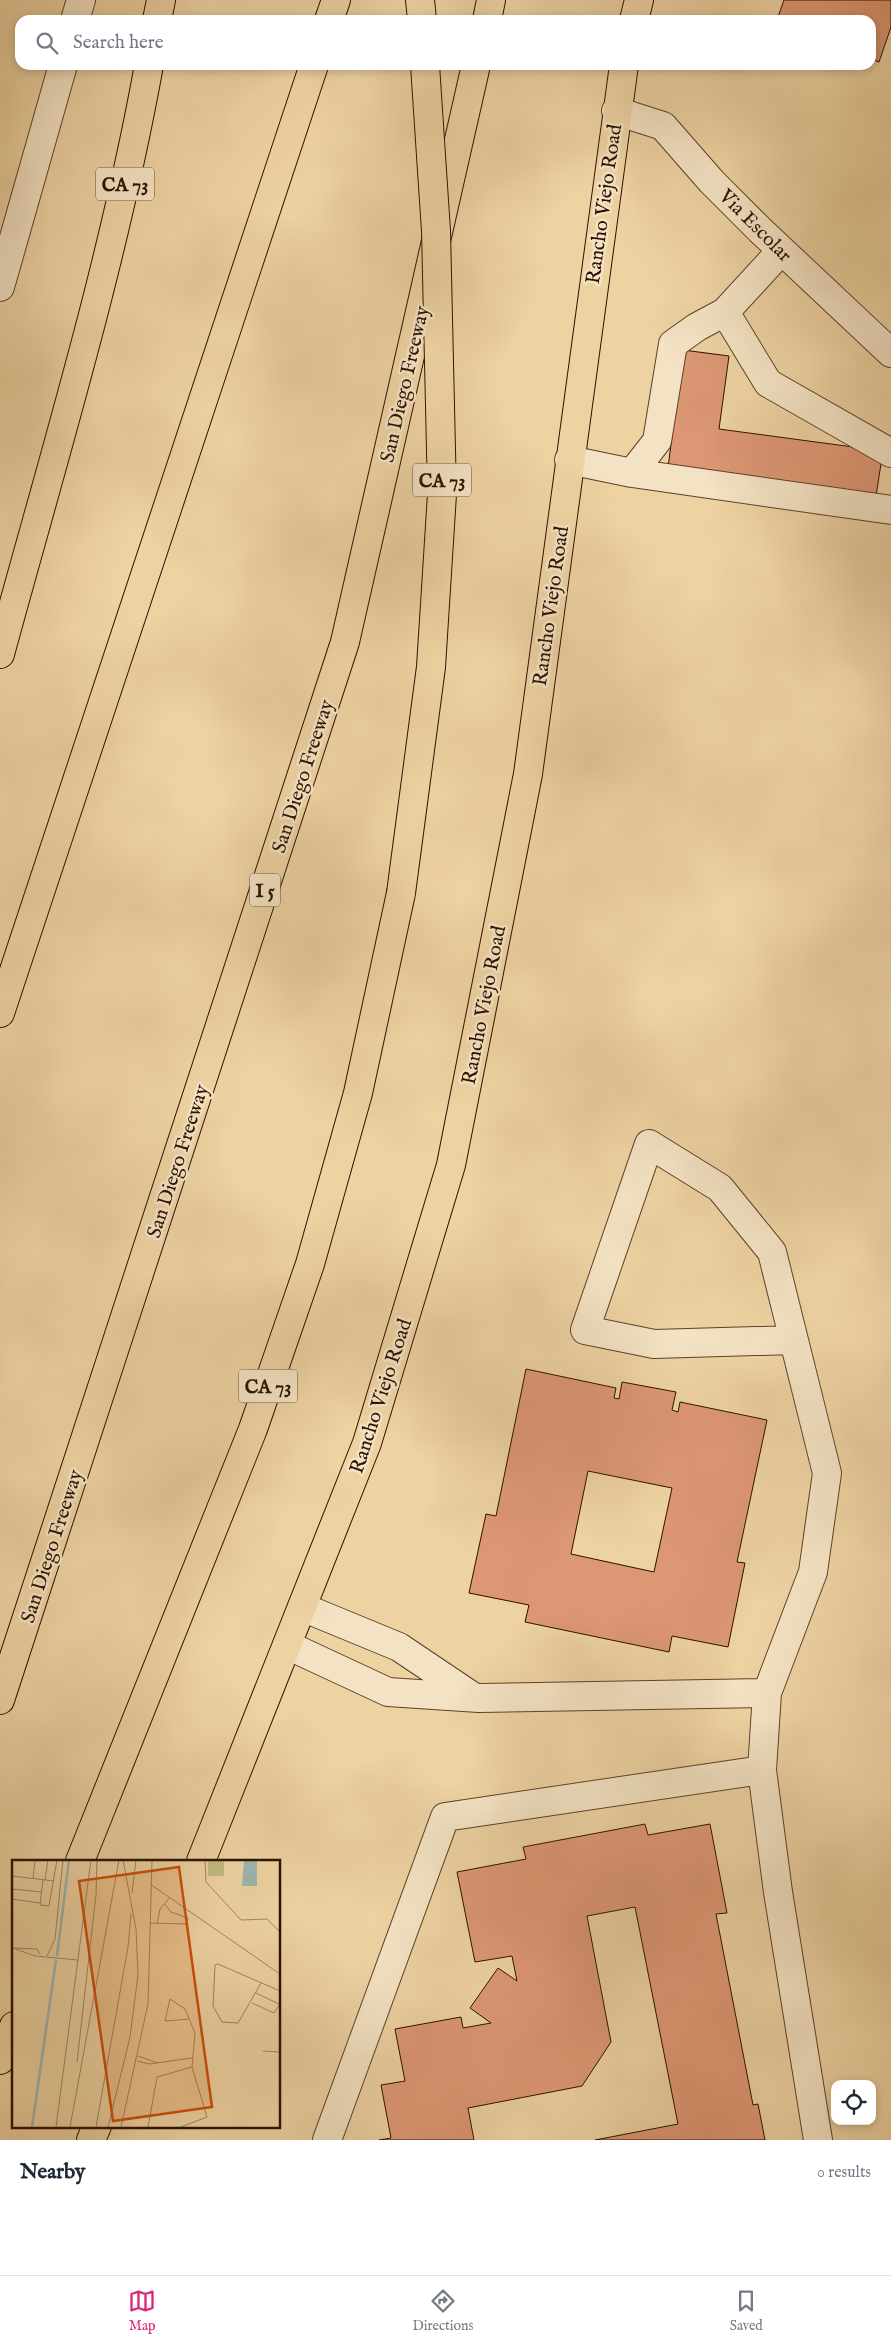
<!DOCTYPE html>
<html lang="en">
<head>
<meta charset="utf-8">
<style>
  :root { --surface:#fff; --page:#f2f2f3; --text:#1f2937; --muted:#747a83; --line:#e0e1e3; --accent:#db2777 }
  body { margin:0; font-family:"IM FELL English",serif; background:var(--page); color:var(--text) }
  .controls { position:absolute; right:15px; bottom:15px; display:grid; overflow:hidden; border-radius:10px; box-shadow:0 2px 8px #0003 }
  .controls button { width:45px; height:45px; display:grid; place-items:center; padding:0; border:0; border-bottom:1px solid var(--line); background:var(--surface); color:var(--text); font:25px sans-serif }
  .list { margin:0; padding:0; list-style:none }
  h2 { display:flex; justify-content:space-between; align-items:center; height:65px; margin:0; padding:0 20px; font-size:21px }
  h2 small { font-size:16px; font-weight:400; color:var(--muted) }
  .icon { flex:none; width:28px; height:28px; fill:none; stroke:currentColor; stroke-width:2; stroke-linecap:round; stroke-linejoin:round }
  .map { position:relative; flex:none; width:891px; height:2140px; overflow:hidden }
  .search { position:absolute; background:var(--surface); box-shadow:0 2px 8px #0003; left:15px; right:15px; top:15px; height:55px; display:flex; align-items:center; gap:12px; box-sizing:border-box; padding:0 18px; border-radius:15px; color:var(--muted); font-size:19px }
  .sheet { height:135px; background:var(--surface) }
  nav { display:flex; justify-content:space-around; align-items:center; box-sizing:border-box; height:70px; border-top:1px solid var(--line); background:var(--surface); font-size:14px; color:var(--muted) }
  nav a { display:grid; justify-items:center; gap:2px }
  nav .on { color:var(--accent) }
  .map>svg:first-child { display:block }
  .building { fill:#dd9774; stroke:#2e1000; fill-rule:evenodd }
  .lines { fill:none; stroke-linecap:round; stroke-linejoin:round }
  .minor-casing { stroke:#5e4028; stroke-width:30 }
  .major-casing { stroke:#2e1000; stroke-width:30 }
  .highway-casing { stroke:#2e1000; stroke-width:30 }
  .minor { stroke:#f3e2c3; stroke-width:28 }
  .major { stroke:#edd2a2; stroke-width:28 }
  .highway { stroke:#edd2a2; stroke-width:28 }
  .highway-bridge-casing { stroke:#2e1000; stroke-width:30; stroke-linecap:butt }
  .highway-bridge { stroke:#edd2a2; stroke-width:28 }
  .labels { text-anchor:middle; stroke-width:5; stroke-linejoin:round; paint-order:stroke }
  .shield { fill:#f3e2c3; stroke:#694f3a; stroke-width:1 }
  .shield-label { font-size:19px; font-weight:bold; fill:#2e1000 }
  .street-label { font-size:20px; fill:#2e1000; stroke:#f3e2c3 }
  .inset-river { fill:none; stroke:#9db5b0; stroke-width:2.5 }
  .inset-road { fill:none; stroke:#a18461; stroke-width:1 }
  .view { fill:#cc4e0a; fill-opacity:0.15; stroke:#cc4e0a; stroke-width:2.5 }
  .inset-edge { fill:none; stroke:#2e1000; stroke-width:2.5 }
</style>
</head>
<body>
<div class="map">
<svg width="891" height="2140" viewBox="0 0 891 2140">
  <rect width="100%" height="100%" fill="#edd2a2"/>
  <filter id="stains"><feTurbulence type="fractalNoise" baseFrequency=".004" numOctaves="4"/><feColorMatrix values="0 0 0 0 .2 0 0 0 0 .09 0 0 0 0 .02 0 0 0 .5 -.17"/></filter>
  <radialGradient id="worn" r=".72"><stop offset=".6" stop-color="#630" stop-opacity="0"/><stop offset="1" stop-color="#630" stop-opacity=".3"/></radialGradient>
  <path class="building" d="M784,0H891V27L879,62L871,59V20H777Z
    M683,350L729,356L719,429L883,451L876,496L668,468Z
    M526,1369L616,1388L614,1398L619,1399L622,1382L676,1392L672,1410L678,1412L680,1402L767,1420L737,1562L745,1563L728,1647L672,1636L669,1652L525,1622L529,1605L469,1593L486,1514L496,1516ZM588,1471L672,1488L654,1572L571,1554Z
    M645,1824L648,1835L710,1824L727,1913L716,1914L753,2105L758,2104L765,2140H595L678,2124L635,1907L587,1916L611,2042L582,2086L468,2108L474,2140H379L391,2138L381,2085L405,2081L395,2029L461,2017L463,2028L491,2023L470,2008L498,1968L517,1981L512,1956L475,1962L457,1872L526,1859L523,1847Z"/>
  <g class="lines">
    <g class="minor-casing">
      <path id="minor" d="M75,20L81,0
        M616,111L663,126L712,182L760,230L891,353
        M0,287L63,65
        M725,312L768,383L891,453
        M569,460L632,473L891,510
        M632,473L657,441L673,344L697,327L725,312L781,251
        M793,1340L654,1344L585,1330L649,1144L720,1188L772,1252L827,1473L813,1572L767,1693L762,1770L778,1892L818,2140
        M302,1607L399,1647L472,1696
        M287,1645L388,1692L479,1698L767,1693
        M327,2140L445,1817L762,1770"/>
    </g>
    <g class="major-casing">
      <path id="major" d="M634,20L639,0
        M201,1861L367,1443L451,1165L528,774L624,65
        M91,2140L97,2126"/>
    </g>
    <g class="highway-casing">
      <path id="highway" d="M420,0L422,20
        M157,20L161,0
        M329,20L336,0
        M487,20L491,0
        M0,654C53,459 113,264 149,65
        M0,1013L314,65
        M0,1700L345,642L476,65
        M80,1861L253,1429L310,1264L358,1093L401,893
        M0,2060L14,2026"/>
    </g>
    <use href="#minor" class="minor"/>
    <use href="#major" class="major"/>
    <use href="#highway" class="highway"/>
    <g class="highway-bridge-casing">
      <path id="highway-bridge" d="M401,893L431,667L442,494L436,231L425,65"/>
    </g>
    <use href="#highway-bridge" class="highway-bridge"/>
  </g>
  <g class="labels">
    <g class="shield">
      <rect x="96" y="167.5" width="58" height="33" rx="4"/>
      <rect x="413" y="463.5" width="58" height="33" rx="4"/>
      <rect x="250" y="873.5" width="30" height="33" rx="4"/>
      <rect x="239" y="1369.5" width="58" height="33" rx="4"/>
    </g>
    <g class="shield-label">
      <text x="125" y="191">CA 73</text>
      <text x="442" y="487">CA 73</text>
      <text x="265" y="897">I 5</text>
      <text x="268" y="1393">CA 73</text>
    </g>
    <g class="street-label">
      <text transform="translate(603 204) rotate(-82)" y="7">Rancho Viejo Road</text>
      <text transform="translate(756 225) rotate(45)" y="7">Via Escolar</text>
      <text transform="translate(404 384) rotate(-77)" y="7">San Diego Freeway</text>
      <text transform="translate(550 606) rotate(-82)" y="7">Rancho Viejo Road</text>
      <text transform="translate(302 776) rotate(-72)" y="7">San Diego Freeway</text>
      <text transform="translate(483 1005) rotate(-79)" y="7">Rancho Viejo Road</text>
      <text transform="translate(177 1161) rotate(-72)" y="7">San Diego Freeway</text>
      <text transform="translate(380 1396) rotate(-72)" y="7">Rancho Viejo Road</text>
      <text transform="translate(51 1546) rotate(-72)" y="7">San Diego Freeway</text>
    </g>
  </g>
  <g transform="translate(12 1860)">
    <rect width="268" height="268" fill="#edd2a2"/>
    <path d="M196,0H212V16H196Z" fill="#c0ba80"/>
    <path d="M232,0H245V26H230Z" fill="#9db5b0"/>
    <path class="inset-river" d="M45,96L57,0M20,267L44,100"/>
    <path class="inset-road" d="M193,0L194,22L229,60L255,59L268,72M0,16L42,21M21,19L23,0M31,20L28,45L37,46L45,0M33,20L36,0M138,24L268,114M0,29L29,32M120,33L124,0M0,39L28,43M138,63L175,64L176,58L159,52L153,44M145,64L148,49L158,37M0,88L25,89L28,94M1,88L23,96L66,100M35,96L43,79L51,0M249,123L226,163L210,162L201,146L203,105L206,104L268,131M244,133L267,144M240,143L262,153L268,144M251,191L268,192M126,196L146,203M125,201L137,204L180,198M65,202L84,35L85,0M44,267L79,0M58,267L107,0M84,267L116,87L119,54M96,267L118,177L126,115L124,69L111,0M109,267L136,144L140,0M136,267L145,217L180,207M169,267L195,257L180,207L183,173L173,149L158,139L153,161L177,159"/>
    <path class="view" d="M167,7L200,247L101,261L67,21Z"/>
    <rect width="268" height="268" class="inset-edge"/>
  </g>
  <rect width="100%" height="100%" filter="url(#stains)"/>
  <rect width="100%" height="100%" fill="url(#worn)"/>
</svg>
<div class="controls">
<button><svg class="icon" aria-label="locate" viewBox="0 0 24 24"><circle cx="12" cy="12" r="6"/><path d="M12 2v4M12 18v4M2 12h4M18 12h4"/></svg></button>
</div>
<div class="search"><svg class="icon" aria-label="search" viewBox="0 0 24 24"><circle cx="10" cy="10" r="6"/><path d="M15 15l6 6"/></svg>Search here</div>
</div>
<section class="sheet">
<h2>Nearby<small>0 results</small></h2>
<ul class="list">
</ul>
</section>
<nav>
<a class="on"><svg class="icon" aria-label="map" viewBox="0 0 24 24"><path d="M3 6l6-2 6 2 6-2v14l-6 2-6-2-6 2zM9 4v14M15 6v14"/></svg>Map</a>
<a><svg class="icon" aria-label="directions" viewBox="0 0 24 24"><path d="M12 3l9 9-9 9-9-9zM9 14v-3h6M13 9l2 2-2 2"/></svg>Directions</a>
<a><svg class="icon" aria-label="saved" viewBox="0 0 24 24"><path d="M7 4h10v16l-5-4-5 4z"/></svg>Saved</a>
</nav>
</body>
</html>
